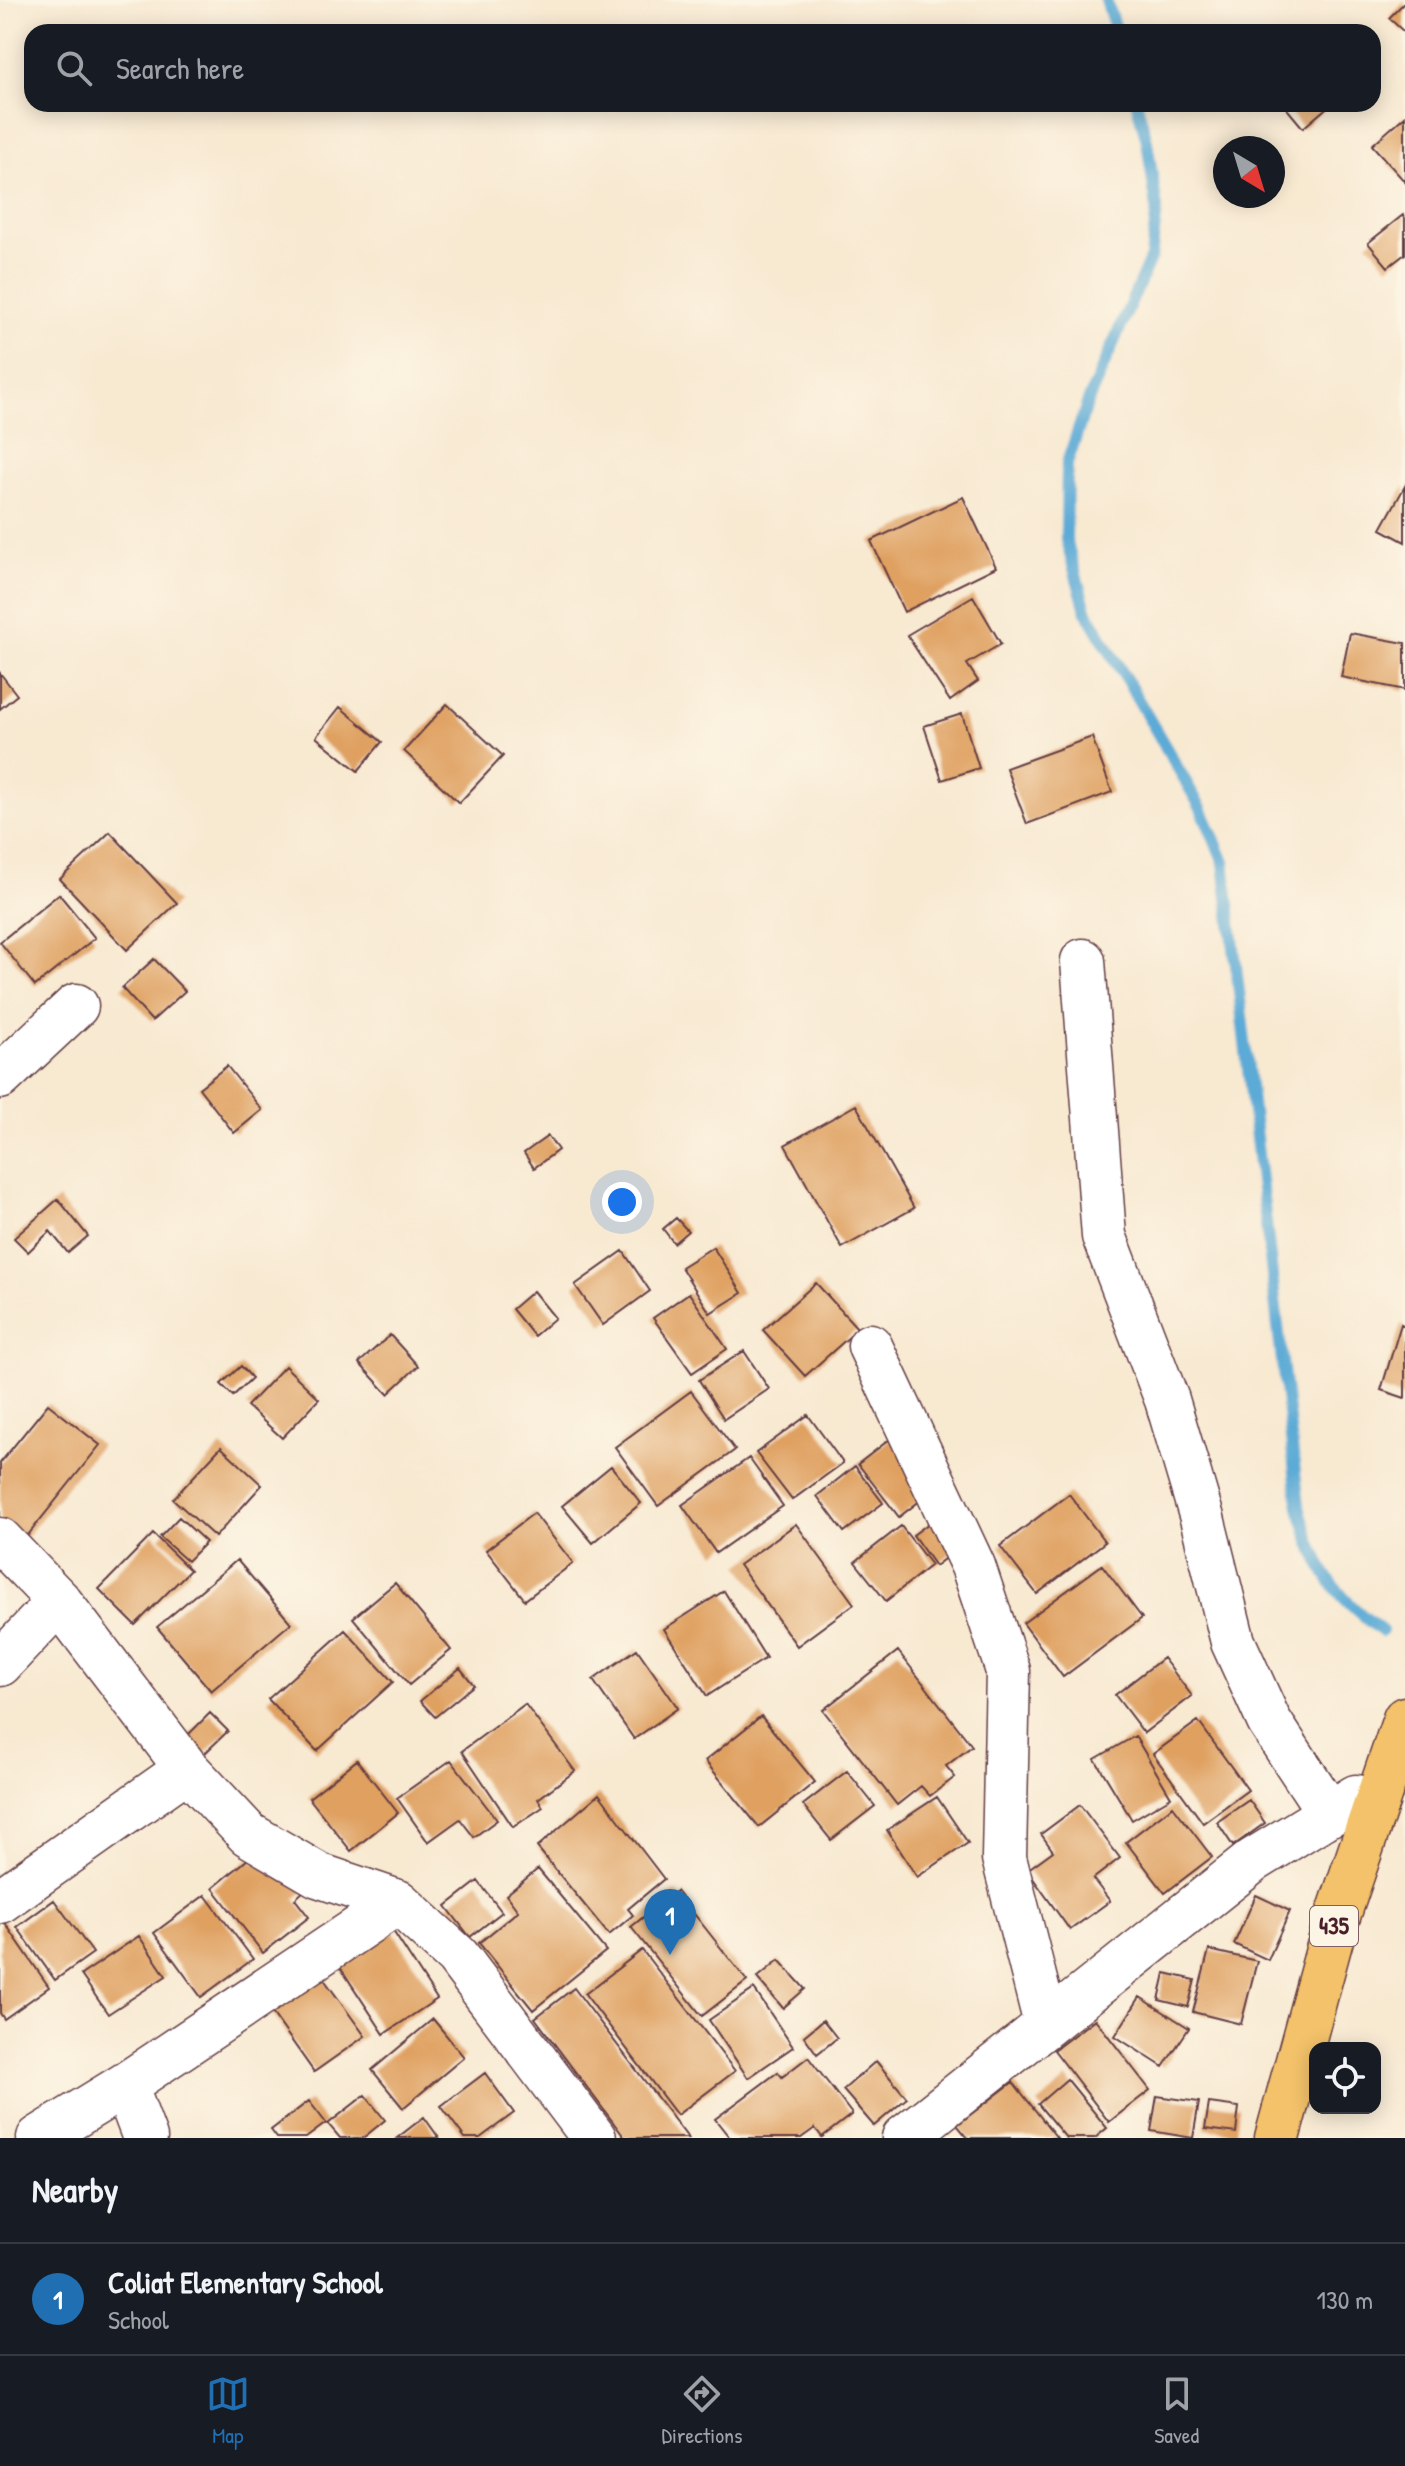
<!DOCTYPE html>
<html lang="en">
<head>
<meta charset="utf-8">
<style>
  :root { --surface:#171b24; --page:#20242c; --text:#f1f3f6; --muted:#9ea1a6; --line:#363941; --accent:#1f6fb2 }
  body { margin:0; font-family:"Patrick Hand",sans-serif; background:var(--page); color:var(--text) }
  .controls { position:absolute; right:24px; bottom:24px; display:grid; overflow:hidden; border-radius:16px; box-shadow:0 4px 20px #0003 }
  .controls button { width:72px; height:72px; display:grid; place-items:center; padding:0; border:0; border-bottom:2px solid var(--line); background:var(--surface); color:var(--text); font:40px sans-serif }
  .compass { position:absolute; left:1213px; top:136px; width:72px; height:72px; border-radius:50%; background:var(--surface); box-shadow:0 4px 20px #0003; rotate:142deg }
  .you { position:absolute; left:622px; top:1202px; width:28px; height:28px; margin:-20px; border:6px solid #fff; border-radius:50%; background:#1a73e8; box-shadow:0 0 0 12px #1a73e833 }
  .badge { display:grid; place-items:center; width:52px; height:52px; border-radius:50%; background:var(--accent); color:#fff; font-size:26px; font-weight:700 }
  .pin { position:absolute; translate:-50% -66px; filter:drop-shadow(0 2px 4px #0008) }
  .pin::after { content:''; position:absolute; top:42px; width:28px; height:24px; background:inherit; clip-path:polygon(0 0,100% 0,50% 100%) }
  .list { margin:0; padding:0; list-style:none }
  h2 { display:flex; justify-content:space-between; align-items:center; height:104px; margin:0; padding:0 32px; font-size:34px }
  h2 small { font-size:26px; font-weight:400; color:var(--muted) }
  .list li { display:grid; grid-template-columns:52px 1fr auto; gap:24px; align-items:center; box-sizing:border-box; height:112px; padding:0 32px; border-top:2px solid var(--line) }
  .list b { display:block; font-size:30px; white-space:nowrap }
  .list p { margin:0; font-size:26px; white-space:nowrap; color:var(--muted) }
  .list em { font-size:26px; font-style:normal; color:var(--muted) }
  .icon { flex:none; width:44px; height:44px; fill:none; stroke:currentColor; stroke-width:2; stroke-linecap:round; stroke-linejoin:round }
  .map { position:relative; flex:none; width:1405px; height:2138px; overflow:hidden }
  .search { position:absolute; background:var(--surface); box-shadow:0 4px 20px #0003; left:24px; right:24px; top:24px; height:88px; display:flex; align-items:center; gap:20px; box-sizing:border-box; padding:0 28px; border-radius:24px; color:var(--muted); font-size:30px }
  .sheet { height:216px; background:var(--surface) }
  nav { display:flex; justify-content:space-around; align-items:center; box-sizing:border-box; height:112px; border-top:2px solid var(--line); background:var(--surface); font-size:22px; color:var(--muted) }
  nav a { display:grid; justify-items:center; gap:4px }
  nav .on { color:var(--accent) }
  .map>svg:first-child { display:block }
  .lines { fill:none; stroke-linecap:round; stroke-linejoin:round }
  .stream { stroke:#5caad6; stroke-width:12 }
  .building { fill:#dfa061 }
  .minor-casing { stroke:#643d44; stroke-width:47 }
  .major-casing { stroke:#643d44; stroke-width:47 }
  .minor { stroke:#fff; stroke-width:44 }
  .major { stroke:#f3c26a; stroke-width:44 }
  .labels { text-anchor:middle; stroke-width:8; stroke-linejoin:round; paint-order:stroke }
  .shield { fill:#fcf5e5; stroke:#7f5f63; stroke-width:2 }
  .shield-label { font-size:24px; font-weight:bold; fill:#4a1f2b }
</style>
</head>
<body>
<div class="map">
<svg width="1405" height="2138" viewBox="0 0 1405 2138">
  <rect width="100%" height="100%" fill="#fcf5e5"/>
  <filter id="ink" filterUnits="userSpaceOnUse"><feTurbulence type="fractalNoise" baseFrequency=".0125" numOctaves="2"/><feDisplacementMap in="SourceGraphic" scale="16" xChannelSelector="R" yChannelSelector="G"/><feConvolveMatrix kernelMatrix="1 2 1 2 8 2 1 2 1" color-interpolation-filters="sRGB"/></filter>
  <filter id="wash" filterUnits="userSpaceOnUse"><feTurbulence type="fractalNoise" baseFrequency=".006" numOctaves="4" result="noise"/><feDisplacementMap in="SourceGraphic" scale="32" xChannelSelector="R" yChannelSelector="G"/><feGaussianBlur stdDeviation="1.8" result="paint"/><feColorMatrix in="noise" values="0 0 0 0 0 0 0 0 0 0 0 0 0 0 0 0 0 1.4 0 .05"/><feComposite in="paint" operator="in"/></filter>
  <g filter="url(#wash)">
    <rect width="100%" height="100%" fill="#f8e9d1"/>
    <g class="lines">
      <path class="stream" d="M1106,0L1116,32
        M1137,104L1147,141L1157,209L1151,257L1088,401L1067,463L1066,540L1086,610L1201,808L1224,862L1299,1507C1318,1568 1329,1592 1382,1631"/>
    </g>
    <g id="blocks">
      <path class="building" d="M1405,2V33L1389,18Z
        M1283,104H1331L1303,128Z
        M1405,116V182L1372,145Z
        M1403,215L1405,218V254L1388,267L1368,243Z
        M1405,486V542L1381,529Z
        M963,497L996,567L904,612L871,541Z
        M973,596L1001,644L967,664L978,681L950,701L907,635Z
        M1350,633L1405,643V690L1341,677Z
        M0,673L17,695L0,709Z
        M447,704L503,756L459,803L404,751Z
        M340,707L382,742L358,771L316,737Z
        M962,714L979,768L942,780L924,726Z
        M1092,737L1112,792L1027,824L1006,768Z
        M110,832L177,903L127,950L60,879Z
        M59,894L95,938L35,986L0,942Z
        M154,959L185,991L152,1021L122,988Z
        M227,1066L262,1110L234,1133L199,1088Z
        M856,1105L914,1208L842,1248L785,1145Z
        M548,1136L558,1150L534,1168L524,1153Z
        M58,1199L88,1236L68,1253L50,1231L28,1252L14,1238Z
        M676,1218L688,1231L674,1243L663,1229Z
        M713,1247L742,1293L710,1313L681,1267Z
        M623,1251L650,1291L603,1325L575,1285Z
        M816,1283L858,1329L805,1376L763,1330Z
        M533,1291L555,1318L534,1336L512,1309Z
        M689,1293L727,1349L692,1373L653,1318Z
        M1401,1324L1405,1326V1398L1381,1390Z
        M390,1335L418,1366L388,1394L359,1363Z
        M744,1351L769,1389L724,1419L699,1380Z
        M241,1366L252,1378L233,1396L221,1384Z
        M285,1366L319,1399L282,1438L247,1406Z
        M691,1391L735,1450L658,1506L615,1447Z
        M48,1404L100,1445L24,1540L0,1521V1463Z
        M808,1415L843,1463L792,1500L756,1453Z
        M894,1436L935,1489L899,1517L858,1464Z
        M221,1447L262,1485L215,1537L173,1499Z
        M749,1458L783,1506L716,1553L682,1505Z
        M611,1466L641,1503L593,1543L562,1506Z
        M855,1466L883,1503L844,1532L817,1496Z
        M1069,1494L1105,1542L1037,1594L1000,1546Z
        M534,1513L573,1563L525,1600L486,1550Z
        M940,1515L962,1545L935,1566L913,1535Z
        M179,1517L206,1542L187,1561L160,1537Z
        M796,1524L854,1604L797,1646L739,1565Z
        M901,1526L931,1565L886,1601L855,1562Z
        M153,1534L190,1570L135,1625L99,1589Z
        M237,1560L291,1623L211,1691L157,1627Z
        M1102,1565L1142,1618L1063,1677L1023,1623Z
        M395,1583L451,1650L409,1685L353,1618Z
        M724,1591L766,1658L707,1696L664,1629Z
        M345,1630L393,1682L317,1751L268,1699Z
        M637,1649L678,1708L634,1739L593,1680Z
        M898,1651L972,1746L946,1766L955,1777L930,1796L921,1786L897,1805L823,1710Z
        M1163,1658L1192,1696L1144,1733L1115,1695Z
        M460,1668L474,1685L435,1717L420,1701Z
        M525,1704L575,1771L538,1799L543,1807L513,1827L462,1751Z
        M210,1713L228,1731L204,1754L186,1737Z
        M761,1716L815,1782L759,1827L705,1761Z
        M1198,1721L1248,1790L1203,1823L1153,1754Z
        M1135,1736L1171,1797L1132,1820L1095,1759Z
        M357,1760L398,1813L351,1851L309,1798Z
        M451,1760L497,1820L474,1837L460,1819L428,1842L397,1798Z
        M847,1771L875,1806L831,1840L803,1805Z
        M599,1794L664,1879L628,1909L633,1915L609,1935L537,1847Z
        M937,1797L968,1843L917,1877L887,1830Z
        M1249,1800L1265,1823L1233,1846L1217,1822Z
        M1080,1805L1120,1858L1093,1879L1110,1901L1070,1930L1027,1870L1053,1851L1041,1834Z
        M1173,1806L1212,1857L1165,1893L1126,1842Z
        M248,1859L306,1889L295,1899L309,1917L263,1953L213,1888Z
        M538,1869L606,1951L533,2010L479,1943L518,1911L506,1895Z
        M478,1881L502,1912L470,1937L446,1906Z
        M676,1891L747,1981L702,2016L631,1927Z
        M205,1895L253,1959L201,1997L154,1933Z
        M1256,1895L1290,1911L1268,1960L1234,1944Z
        M54,1900L93,1953L55,1980L17,1927Z
        M3,1920L49,1987L4,2019L0,2013V1922Z
        M393,1931L437,1999L384,2034L340,1967Z
        M139,1936L166,1976L108,2014L81,1975Z
        M642,1950L735,2071L677,2115L585,1994Z
        M1209,1950L1257,1961L1241,2024L1193,2012Z
        M779,1960L805,1989L783,2008L757,1978Z
        M318,1971L365,2036L314,2072L268,2007Z
        M1165,1973L1195,1980L1188,2007L1159,2000Z
        M574,1988L688,2138H625L535,2018Z
        M754,1989L793,2047L748,2078L709,2020Z
        M1140,1997L1189,2028L1163,2067L1115,2036Z
        M433,2019L464,2057L403,2108L372,2070Z
        M1095,2019L1150,2090L1109,2122L1054,2050Z
        M823,2020L837,2038L817,2054L804,2036Z
        M808,2057L852,2114L822,2137L815,2128L801,2138H730L715,2119L778,2072L782,2077Z
        M876,2061L907,2098L874,2126L843,2090Z
        M485,2073L514,2113L480,2138H465L441,2106Z
        M1067,2079L1107,2128L1095,2138H1066L1038,2104Z
        M1013,2082L1057,2138H968L957,2125Z
        M365,2095L385,2120L363,2138H340L328,2124Z
        M1157,2096L1199,2102L1193,2138L1151,2131Z
        M309,2101L326,2123L306,2138H277L271,2130Z
        M1209,2103L1239,2107L1236,2133L1205,2129Z
        M424,2117L439,2138H397Z"/>
    </g>
  </g>
  <g filter="url(#ink)">
    <use href="#blocks" fill-opacity="0" stroke="#643d44" stroke-width="2"/>
    <g class="lines">
      <g class="minor-casing">
        <path id="minor" d="M1083,961L1104,1236L1167,1400L1202,1518L1233,1642L1269,1721L1330,1814
          M0,1077L76,1006
          M870,1346L973,1566L1008,1671L1004,1858L1046,2024
          M0,1540L59,1601L187,1769L248,1834L318,1875L398,1902L457,1956L594,2138
          M0,1664L59,1601
          M0,1901L187,1769
          M125,2085L145,2138
          M39,2138L125,2085L398,1902
          M904,2138L1254,1860L1356,1797"/>
      </g>
      <g class="major-casing">
        <path id="major" d="M1277,2138L1334,1928L1405,1719"/>
      </g>
      <use href="#minor" class="minor"/>
      <use href="#major" class="major"/>
    </g>
  </g>
  <g class="labels">
    <rect class="shield" x="1310" y="1906" width="48" height="40" rx="6"/>
    <g class="shield-label">
      <text x="1334" y="1934">435</text>
    </g>
  </g>
</svg>
<div class="controls">
<button><svg class="icon" aria-label="locate" viewBox="0 0 24 24"><circle cx="12" cy="12" r="6"/><path d="M12 2v4M12 18v4M2 12h4M18 12h4"/></svg></button>
</div>
<svg class="compass" viewBox="-18 -18 36 36"><path d="M0-13l5 13h-10z" fill="#e53935"/><path d="M0 13l5-13h-10z" fill="#9ea1a6"/></svg>
<div class="you"></div>
<div class="pin badge" style="left:670px;top:1955px">1</div>
<div class="search"><svg class="icon" aria-label="search" viewBox="0 0 24 24"><circle cx="10" cy="10" r="6"/><path d="M15 15l6 6"/></svg>Search here</div>
</div>
<section class="sheet">
<h2>Nearby<small></small></h2>
<ul class="list">
<li><span class="badge">1</span><div><b>Coliat Elementary School</b><p>School</p></div><em>130 m</em></li>
</ul>
</section>
<nav>
<a class="on"><svg class="icon" aria-label="map" viewBox="0 0 24 24"><path d="M3 6l6-2 6 2 6-2v14l-6 2-6-2-6 2zM9 4v14M15 6v14"/></svg>Map</a>
<a><svg class="icon" aria-label="directions" viewBox="0 0 24 24"><path d="M12 3l9 9-9 9-9-9zM9 14v-3h6M13 9l2 2-2 2"/></svg>Directions</a>
<a><svg class="icon" aria-label="saved" viewBox="0 0 24 24"><path d="M7 4h10v16l-5-4-5 4z"/></svg>Saved</a>
</nav>
</body>
</html>
